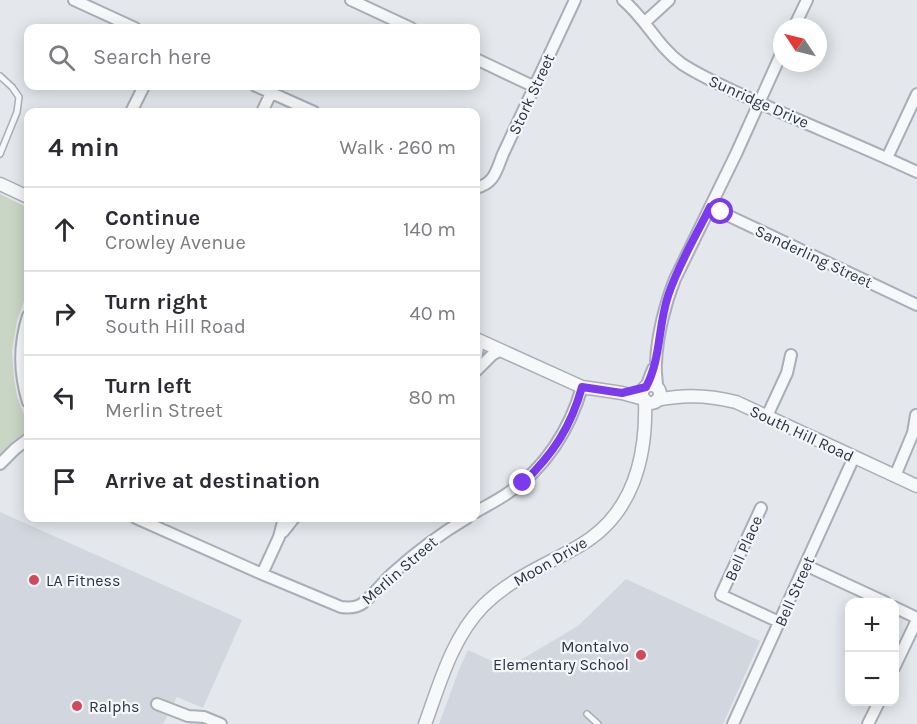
<!DOCTYPE html>
<html lang="en">
<head>
<meta charset="utf-8">
<style>
  :root { --surface:#fff; --page:#f7f7f7; --text:#2b2b33; --muted:#7c7c81; --line:#e1e1e2 }
  body { margin:0; font-family:Karla,sans-serif; background:var(--page); color:var(--text) }
  .controls { position:absolute; right:18px; bottom:18px; display:grid; overflow:hidden; border-radius:12px; box-shadow:0 3px 15px #0003 }
  .controls button { width:54px; height:54px; display:grid; place-items:center; padding:0; border:0; border-bottom:2px solid var(--line); background:var(--surface); color:var(--text); font:30px sans-serif }
  .compass { position:absolute; left:773px; top:18px; width:54px; height:54px; border-radius:50%; background:var(--surface); box-shadow:0 3px 15px #0003; rotate:305deg }
  .stop { position:absolute; width:18px; height:18px; margin:-14px; border:4px solid #7c3aed; border-radius:50%; background:#fff }
  .stop.end { background:#7c3aed; border-color:#fff; box-shadow:0 2px 6px #0008 }
  .list { margin:0; padding:0; list-style:none }
  h2 { display:flex; justify-content:space-between; align-items:center; height:78px; margin:0; padding:0 24px; font-size:26px }
  h2 small { font-size:20px; font-weight:400; color:var(--muted) }
  .list li { display:grid; grid-template-columns:39px 1fr auto; gap:18px; align-items:center; box-sizing:border-box; height:84px; padding:0 24px; border-top:2px solid var(--line) }
  .list b { display:block; font-size:22px; white-space:nowrap }
  .list p { margin:0; font-size:20px; white-space:nowrap; color:var(--muted) }
  .list em { font-size:20px; font-style:normal; color:var(--muted) }
  .icon { flex:none; width:33px; height:33px; fill:none; stroke:currentColor; stroke-width:2; stroke-linecap:round; stroke-linejoin:round }
  .map { position:relative; flex:none; width:917px; height:724px; overflow:hidden }
  .search { position:absolute; background:var(--surface); box-shadow:0 3px 15px #0003; left:24px; top:24px; width:456px; height:66px; display:flex; align-items:center; gap:15px; box-sizing:border-box; padding:0 21px; border-radius:12px; color:var(--muted); font-size:22px }
  .panel { position:absolute; background:var(--surface); box-shadow:0 3px 15px #0003; left:24px; top:108px; width:456px; height:414px; border-radius:12px }
  .map>svg:first-child { display:block }
  .built { fill:#d2d6de }
  .green { fill:#c9d6c5 }
  .lines { fill:none; stroke-linecap:round; stroke-linejoin:round }
  .service-casing { stroke:#a9aeb7; stroke-width:8 }
  .minor-casing { stroke:#a9aeb7; stroke-width:14 }
  .tertiary-casing { stroke:#a9aeb7; stroke-width:15 }
  .service { stroke:#f7f8fa; stroke-width:5 }
  .minor { stroke:#f7f8fa; stroke-width:10 }
  .tertiary { stroke:#f7f8fa; stroke-width:12 }
  .route { stroke:#7c3aed; stroke-width:8 }
  .poi-dot { fill:#d1495b; stroke:#f4f6f9; stroke-width:2 }
  .labels { text-anchor:middle; stroke-width:4.5; stroke-linejoin:round; paint-order:stroke }
  .street-label { font-size:16px; fill:#2b3445; stroke:#f4f6f9 }
  .poi-label { font-size:16px; fill:#2b3445; stroke:#f4f6f9; text-anchor:start }
</style>
</head>
<body>
<div class="map">
<svg width="917" height="724" viewBox="0 0 917 724">
  <rect width="100%" height="100%" fill="#e4e7ec"/>
  <path class="built" d="M0,512L242,620L203,708L177,697L163,724H0Z
    M626,579L760,641L723,724H439L460,667L468,650L507,668L578,626Z"/>
  <path class="green" d="M0,194L28,208V291L17,320L12,351L14,379L17,397L27,422L26,433L0,454Z"/>
  <g class="lines">
    <g class="service-casing">
      <path id="service" d="M0,76L12,87L19,97L17,112L0,154
        M587,714L598,724"/>
    </g>
    <g class="minor-casing">
      <path id="minor" d="M74,0L135,28
        M351,0L411,28
        M623,0C646,19 658,47 682,64C710,82 743,95 773,109C821,130 870,150 917,172
        M645,22L669,0
        M794,27L807,0
        M476,59L535,87
        M256,86L314,112
        M131,112L144,86
        M262,112L271,93
        M887,158L917,94
        M476,188C495,183 496,171 503,154L575,0
        M710,207L917,305
        M28,316C19,344 19,373 28,402
        M476,360L478,347V340
        M476,371L492,355L499,351
        M646,387L653,369
        M657,387C657,379 655,371 656,363C657,336 665,304 675,279L736,154L782,52
        M767,416L787,373L791,355
        M0,464L15,449L28,439
        M895,476L913,433L916,415
        M761,508L721,595L779,622
        M476,512C486,506 498,500 508,493C545,469 570,429 582,387
        M136,518L262,574L341,607C349,608 357,608 363,603C374,594 383,582 393,573C416,552 440,534 467,518
        M283,532L294,518
        M805,565L885,602
        M262,574L279,537L284,518
        M894,607L917,618
        M894,668L917,620
        M157,704L188,716L204,717L221,724
        M733,724L854,457
        M868,724L879,702"/>
    </g>
    <g class="tertiary-casing">
      <path id="tertiary" d="M0,184L28,197
        M476,339L582,387L622,393L644,399
        M642 394a9 9 0 1 1 18 0a9 9 0 1 1-18 0Z
        M657,400C684,394 709,395 736,402L917,486
        M425,724C440,683 452,638 483,606C511,578 546,565 579,546C633,515 647,457 645,400"/>
    </g>
    <use href="#service" class="service"/>
    <use href="#minor" class="minor"/>
    <use href="#tertiary" class="tertiary"/>
  </g>
  <g class="lines">
    <path class="route" d="M523,483C553,454 571,427 582,387L622,393L646,387C661,359 658,326 668,296C678,265 696,236 710,207L721,212"/>
  </g>
  <g class="poi-dot">
    <circle cx="34" cy="580" r="6"/>
    <circle cx="641" cy="655" r="6"/>
    <circle cx="77" cy="706" r="6"/>
  </g>
  <g class="labels">
    <g class="street-label">
      <text transform="translate(531 94) rotate(-65)" y="6">Stork Street</text>
      <text transform="translate(759 101) rotate(24)" y="6">Sunridge Drive</text>
      <text transform="translate(814 256) rotate(25)" y="6">Sanderling Street</text>
      <text transform="translate(802 433) rotate(25)" y="6">South Hill Road</text>
      <text transform="translate(743 548) rotate(-66)" y="6">Bell Place</text>
      <text transform="translate(550 561) rotate(-30)" y="6">Moon Drive</text>
      <text transform="translate(399 570) rotate(-41)" y="6">Merlin Street</text>
      <text transform="translate(794 591) rotate(-66)" y="6">Bell Street</text>
    </g>
    <g class="poi-label">
      <text x="46" y="586">LA Fitness</text>
      <text x="629" y="652" text-anchor="end">Montalvo<tspan x="629" dy="18">Elementary School</tspan></text>
      <text x="89" y="712">Ralphs</text>
    </g>
  </g>
</svg>
<div class="controls">
<button>+</button>
<button>−</button>
</div>
<svg class="compass" viewBox="-18 -18 36 36"><path d="M0-13l5 13h-10z" fill="#e53935"/><path d="M0 13l5-13h-10z" fill="#7c7c81"/></svg>
<div class="stop" style="left:721px;top:212px"></div>
<div class="stop end" style="left:523px;top:483px"></div>
<div class="search"><svg class="icon" aria-label="search" viewBox="0 0 24 24"><circle cx="10" cy="10" r="6"/><path d="M15 15l6 6"/></svg>Search here</div>
<section class="panel">
<h2>4 min<small>Walk · 260 m</small></h2>
<ul class="list">
<li><svg class="icon" aria-label="ahead" viewBox="0 0 24 24"><path d="M12 20V5M6 11l6-6 6 6"/></svg><div><b>Continue</b><p>Crowley Avenue</p></div><em>140 m</em></li>
<li><svg class="icon" aria-label="right" viewBox="0 0 24 24"><path d="M7 20v-9h11M14 6l5 5-5 5"/></svg><div><b>Turn right</b><p>South Hill Road</p></div><em>40 m</em></li>
<li><svg class="icon" aria-label="left" viewBox="0 0 24 24"><path d="M17 20v-9H6M10 6l-5 5 5 5"/></svg><div><b>Turn left</b><p>Merlin Street</p></div><em>80 m</em></li>
<li><svg class="icon" aria-label="arrive" viewBox="0 0 24 24"><path d="M6 21V4h12l-3 4 3 4H6"/></svg><div><b>Arrive at destination</b></div></li>
</ul>
</section>
</div>
</body>
</html>
